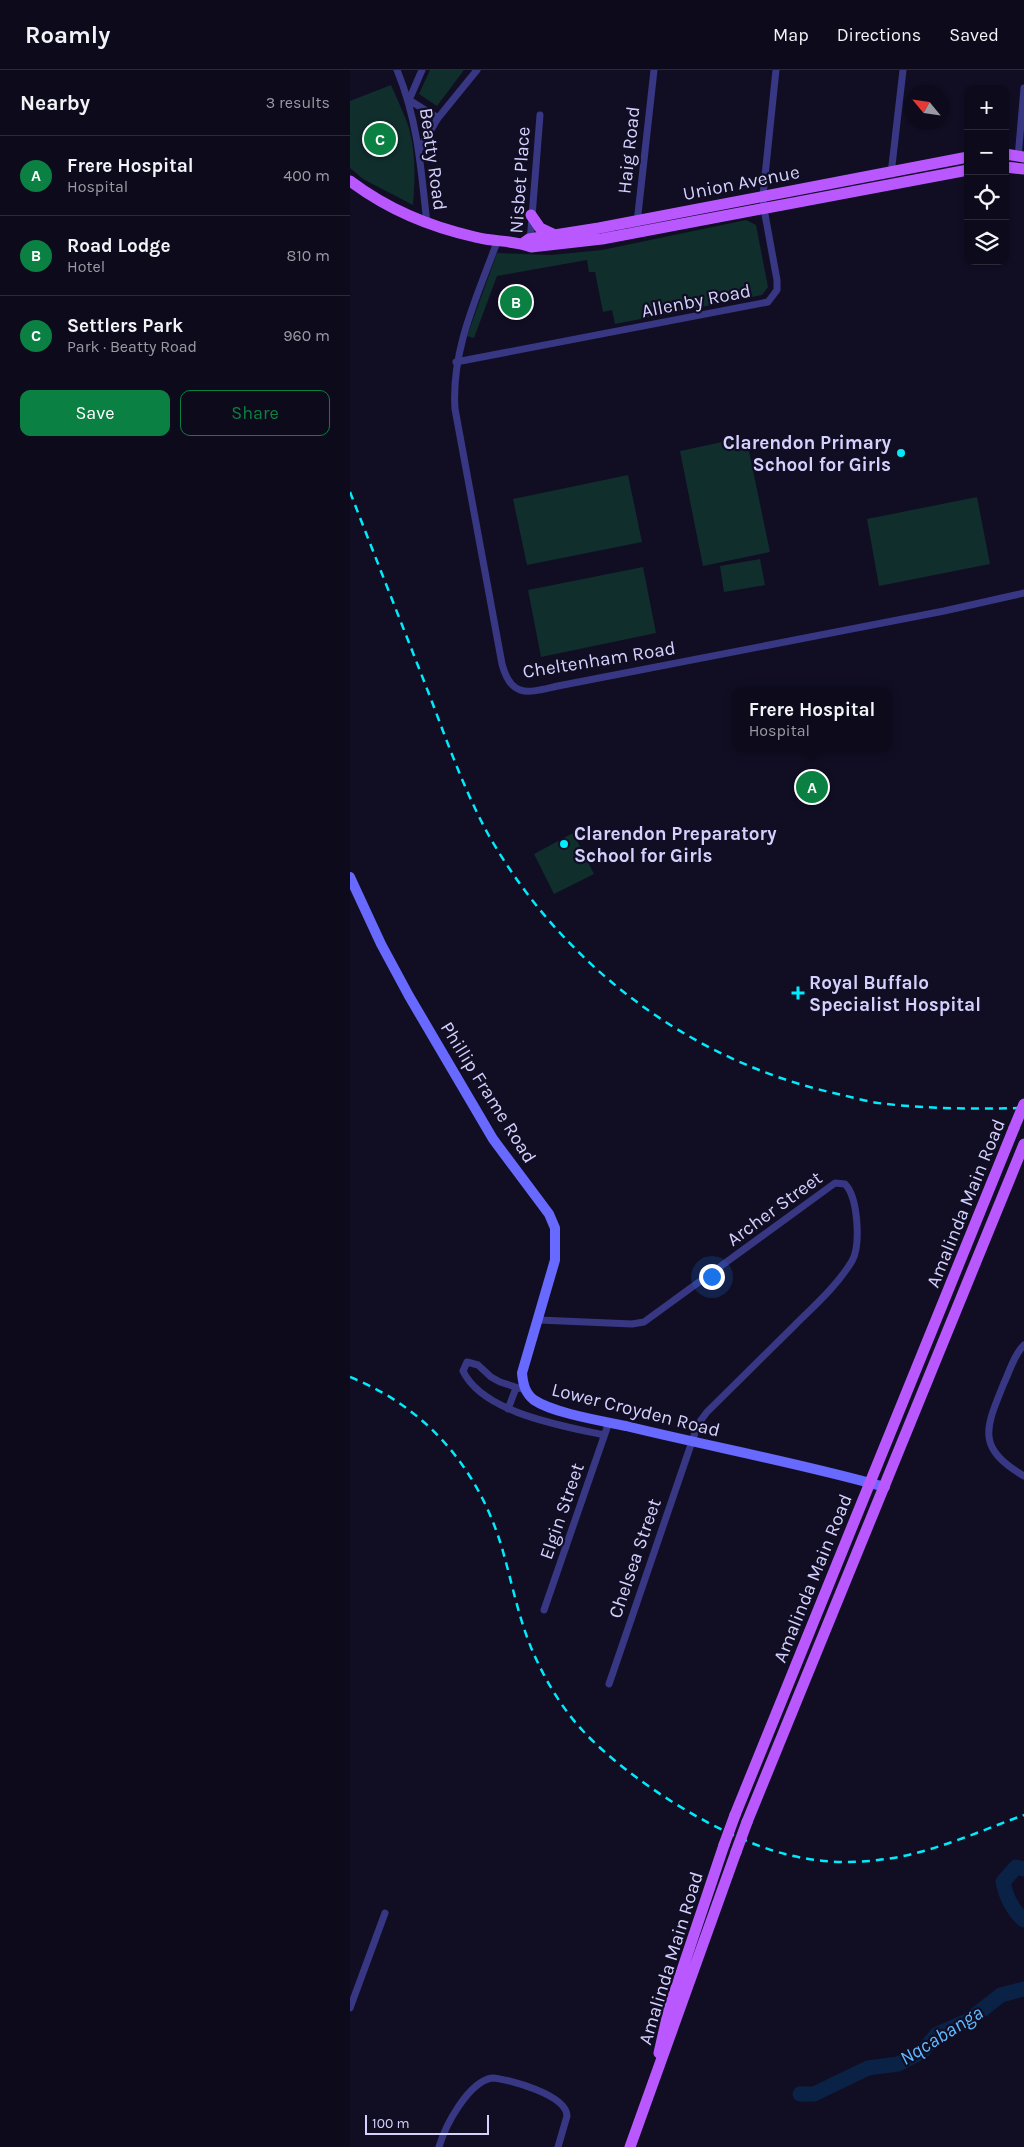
<!DOCTYPE html>
<html lang="en">
<head>
<meta charset="utf-8">
<style>
  :root { --surface:#0d0a1b; --page:#1b1828; --text:#f1f3f6; --muted:#9a9aa3; --line:#2d2b3a; --accent:#0b8043 }
  body { margin:0; font-family:Karla,sans-serif; background:var(--page); color:var(--text) }
  .controls { position:absolute; right:15px; top:15px; display:grid; overflow:hidden; border-radius:10px; box-shadow:0 1px 4px #0004 }
  .controls button { width:45px; height:45px; display:grid; place-items:center; padding:0; border:0; border-bottom:1px solid var(--line); background:var(--surface); color:var(--text); font:25px sans-serif }
  .compass { position:absolute; left:554px; top:15px; width:45px; height:45px; border-radius:50%; background:var(--surface); box-shadow:0 1px 4px #0004; rotate:299deg }
  .scale { position:absolute; left:15px; bottom:12px; width:124px; box-sizing:border-box; padding-left:5px; border:2px solid #d4d1ff; border-top:0; font-size:14px; line-height:18px; white-space:nowrap; color:#d4d1ff; -webkit-text-stroke:4px #110e24; paint-order:stroke }
  .you { position:absolute; left:361px; top:1206px; width:18px; height:18px; margin:-12px; border:4px solid #fff; border-radius:50%; background:#1a73e8; box-shadow:0 0 0 8px #1a73e833 }
  .badge { display:grid; place-items:center; width:32px; height:32px; border-radius:50%; background:var(--accent); color:#fff; font-size:16px; font-weight:700 }
  .pin { position:absolute; translate:-50% -50%; border:2px solid #fff; box-shadow:0 1px 5px #0006 }
  .popup { position:absolute; left:382px; top:617px; width:160px; height:65px; box-sizing:border-box; display:grid; place-content:center; border-radius:10px; background:var(--surface); filter:drop-shadow(0 1px 4px #0005); font-size:16px; white-space:nowrap; color:var(--muted) }
  .popup b { font-size:19px; color:var(--text) }
  .popup::after { content:''; position:absolute; left:50%; top:100%; margin-left:-10px; border:10px solid transparent; border-top-color:var(--surface) }
  .list { margin:0; padding:0; list-style:none }
  h2 { display:flex; justify-content:space-between; align-items:center; height:65px; margin:0; padding:0 20px; font-size:21px }
  h2 small { font-size:16px; font-weight:400; color:var(--muted) }
  .list li { display:grid; grid-template-columns:32px 1fr auto; gap:15px; align-items:center; box-sizing:border-box; height:80px; padding:0 20px; border-top:1px solid var(--line) }
  .list b { display:block; font-size:19px; white-space:nowrap }
  .list p { margin:0; font-size:16px; white-space:nowrap; color:var(--muted) }
  .list em { font-size:16px; font-style:normal; color:var(--muted) }
  .actions { display:flex; gap:10px; padding:15px 20px }
  .actions a { flex:1; padding:11px 0; border:1px solid var(--accent); border-radius:10px; text-align:center; font-size:18px; color:var(--accent) }
  .actions .main { background:var(--accent); color:#fff }
  .icon { flex:none; width:28px; height:28px; fill:none; stroke:currentColor; stroke-width:2; stroke-linecap:round; stroke-linejoin:round }
  .map { position:relative; flex:none; width:674px; height:2077px; overflow:hidden }
  header { display:flex; align-items:center; gap:30px; box-sizing:border-box; height:70px; padding:0 25px; background:var(--surface); border-bottom:1px solid var(--line) }
  header strong { font-size:24px }
  nav { display:flex; gap:28px; margin-inline-start:auto; font-size:18px }
  main { display:flex }
  aside { flex:1; background:var(--surface) }
  .map>svg:first-child { display:block }
  .green { fill:#102e2c }
  .lines { fill:none; stroke-linecap:round; stroke-linejoin:round }
  .river { stroke:#0a2246; stroke-width:15 }
  .street { stroke:#383784; stroke-width:7 }
  .secondary { stroke:#6869ff; stroke-width:10 }
  .primary { stroke:#ba58ff; stroke-width:11 }
  .rail { stroke:#00ebfc; stroke-width:2.5; stroke-dasharray:8 6; stroke-linecap:butt }
  .primary-bridge { stroke:#ba58ff; stroke-width:11 }
  .poi-dot { fill:#00ebfc; stroke:#110e24; stroke-width:2 }
  .labels { text-anchor:middle; stroke-width:4.5; stroke-linejoin:round; paint-order:stroke }
  .street-label { font-size:19px; fill:#d4d1ff; stroke:#110e24 }
  .poi-label { font-size:19px; font-weight:bold; fill:#d4d1ff; stroke:#110e24; text-anchor:start }
  .water-label { font-size:20px; font-style:italic; fill:#5fbaff; stroke:#110e24 }
</style>
</head>
<body>
<header>
<strong>Roamly</strong>
<nav><a>Map</a><a>Directions</a><a>Saved</a></nav>
</header>
<main>
<aside>
<h2>Nearby<small>3 results</small></h2>
<ul class="list">
<li><span class="badge">A</span><div><b>Frere Hospital</b><p>Hospital</p></div><em>400 m</em></li>
<li><span class="badge">B</span><div><b>Road Lodge</b><p>Hotel</p></div><em>810 m</em></li>
<li><span class="badge">C</span><div><b>Settlers Park</b><p>Park · Beatty Road</p></div><em>960 m</em></li>
</ul>
<div class="actions"><a class="main">Save</a><a>Share</a></div>
</aside>
<div class="map">
<svg width="674" height="2077" viewBox="0 0 674 2077">
  <rect width="100%" height="100%" fill="#110e24"/>
  <path class="green" d="M80,0H114L87,36L69,24Z
    M41,15C47,29 54,43 59,58C66,84 65,109 63,135L13,109L0,98V31Z
    M396,150L406,155L418,217L412,225L265,254L262,240L253,242L245,202H239L237,190L147,206L124,268L117,266L147,183L201,185L252,180Z
    M396,367L420,482L353,496L330,381Z
    M278,405L292,472L177,495L163,429Z
    M627,427L640,494L529,516L517,449Z
    M410,489L415,515L374,522L370,496Z
    M293,497L306,563L191,587L178,520Z
    M223,763L244,804L204,824L184,784Z"/>
  <g class="lines">
    <path class="river" d="M674,1799L666,1797L653,1812C656,1826 662,1840 674,1850
      M450,2024H464L518,1998L548,1994L573,1981L587,1964L619,1950L651,1925L674,1919"/>
    <path class="street" d="M47,0C68,51 71,99 77,154
      M72,0L59,30L88,48
      M69,80L88,48L127,0
      M668,88L674,18
      M541,104L553,0
      M287,153L304,0
      M147,172C127,227 101,280 105,339L152,594C162,632 182,621 213,615L594,541L674,523
      M180,172L190,45
      M106,292L418,232L427,220V210L414,139L413,125L426,0
      M189,1250L282,1254L294,1252L485,1113L495,1114C508,1127 511,1175 502,1191C487,1216 464,1236 444,1256C415,1285 386,1313 357,1342L348,1354L259,1614
      M674,1275C664,1285 660,1300 654,1313C636,1358 625,1377 674,1406
      M175,1320L150,1312L141,1307L128,1295L117,1292L113,1301C133,1343 213,1356 254,1365
      M158,1339L166,1318
      M194,1540L259,1352
      M0,1938L35,1843
      M89,2077C95,2056 118,2012 142,2008C159,2009 217,2025 217,2046L208,2077"/>
    <path class="secondary" d="M0,807L31,874L59,926L143,1069L199,1144L205,1158V1190L172,1303C173,1314 175,1323 184,1330C203,1343 252,1351 276,1356C362,1377 450,1393 535,1417"/>
    <path class="primary" d="M655,84L674,87
      M655,97L674,99
      M0,111C37,139 80,157 125,167C143,172 164,170 181,177L252,169L618,100
      M181,145L190,158L205,165
      M172,174L179,169L249,158L618,87
      M385,1745L664,1058
      M397,1752L674,1074
      M309,1983L319,1939L374,1775
      M280,2077L386,1782"/>
    <path class="rail" d="M0,422C26,489 53,557 79,624C97,671 114,720 138,764C212,895 341,992 488,1024C501,1027 515,1031 528,1033C576,1039 625,1039 674,1038
      M0,1307C77,1338 128,1398 152,1478C163,1516 170,1557 188,1593C200,1618 215,1642 234,1662C279,1710 371,1768 435,1784C465,1792 497,1794 528,1790C578,1785 627,1762 674,1745"/>
    <path class="primary-bridge" d="M664,1058L674,1034
      M374,1775L385,1745
      M386,1782L397,1752"/>
  </g>
  <g class="poi-dot">
    <circle cx="551" cy="383" r="5"/>
    <circle cx="214" cy="774" r="5"/>
    <path d="M445.5 915.5h5v5h5v5h-5v5h-5v-5h-5v-5h5z"/>
  </g>
  <g class="labels">
    <g class="street-label">
      <text transform="translate(278 80) rotate(-84)" y="7">Haig Road</text>
      <text transform="translate(84 89) rotate(82)" y="7">Beatty Road</text>
      <text transform="translate(169 110) rotate(-86)" y="7">Nisbet Place</text>
      <text transform="translate(391 112) rotate(-11)" y="7">Union Avenue</text>
      <text transform="translate(346 230) rotate(-11)" y="7">Allenby Road</text>
      <text transform="translate(249 589) rotate(-9)" y="7">Cheltenham Road</text>
      <text transform="translate(139 1022) rotate(58)" y="7">Phillip Frame Road</text>
      <text transform="translate(615 1133) rotate(-68)" y="7">Amalinda Main Road</text>
      <text transform="translate(424 1138) rotate(-36)" y="7">Archer Street</text>
      <text transform="translate(286 1339) rotate(14)" y="7">Lower Croyden Road</text>
      <text transform="translate(211 1441) rotate(-71)" y="7">Elgin Street</text>
      <text transform="translate(284 1488) rotate(-71)" y="7">Chelsea Street</text>
      <text transform="translate(462 1508) rotate(-68)" y="7">Amalinda Main Road</text>
      <text transform="translate(320 1888) rotate(-73)" y="7">Amalinda Main Road</text>
    </g>
    <g class="poi-label">
      <text x="541" y="379" text-anchor="end">Clarendon Primary<tspan x="541" dy="22">School for Girls</tspan></text>
      <text x="224" y="770">Clarendon Preparatory<tspan x="224" dy="22">School for Girls</tspan></text>
      <text x="459" y="919">Royal Buffalo<tspan x="459" dy="22">Specialist Hospital</tspan></text>
    </g>
    <g class="water-label">
      <text transform="translate(591 1965) rotate(-32)" y="7">Nqcabanga</text>
    </g>
  </g>
</svg>
<div class="controls">
<button>+</button>
<button>−</button>
<button><svg class="icon" aria-label="locate" viewBox="0 0 24 24"><circle cx="12" cy="12" r="6"/><path d="M12 2v4M12 18v4M2 12h4M18 12h4"/></svg></button>
<button><svg class="icon" aria-label="layers" viewBox="0 0 24 24"><path d="M12 4l9 5-9 5-9-5zM3 14l9 5 9-5"/></svg></button>
</div>
<svg class="compass" viewBox="-18 -18 36 36"><path d="M0-13l5 13h-10z" fill="#e53935"/><path d="M0 13l5-13h-10z" fill="#9a9aa3"/></svg>
<div class="scale">100 m</div>
<div class="you"></div>
<div class="pin badge" style="left:462px;top:717px">A</div>
<div class="popup"><b>Frere Hospital</b>Hospital</div>
<div class="pin badge" style="left:166px;top:232px">B</div>
<div class="pin badge" style="left:30px;top:69px">C</div>
</div>
</main>
</body>
</html>
